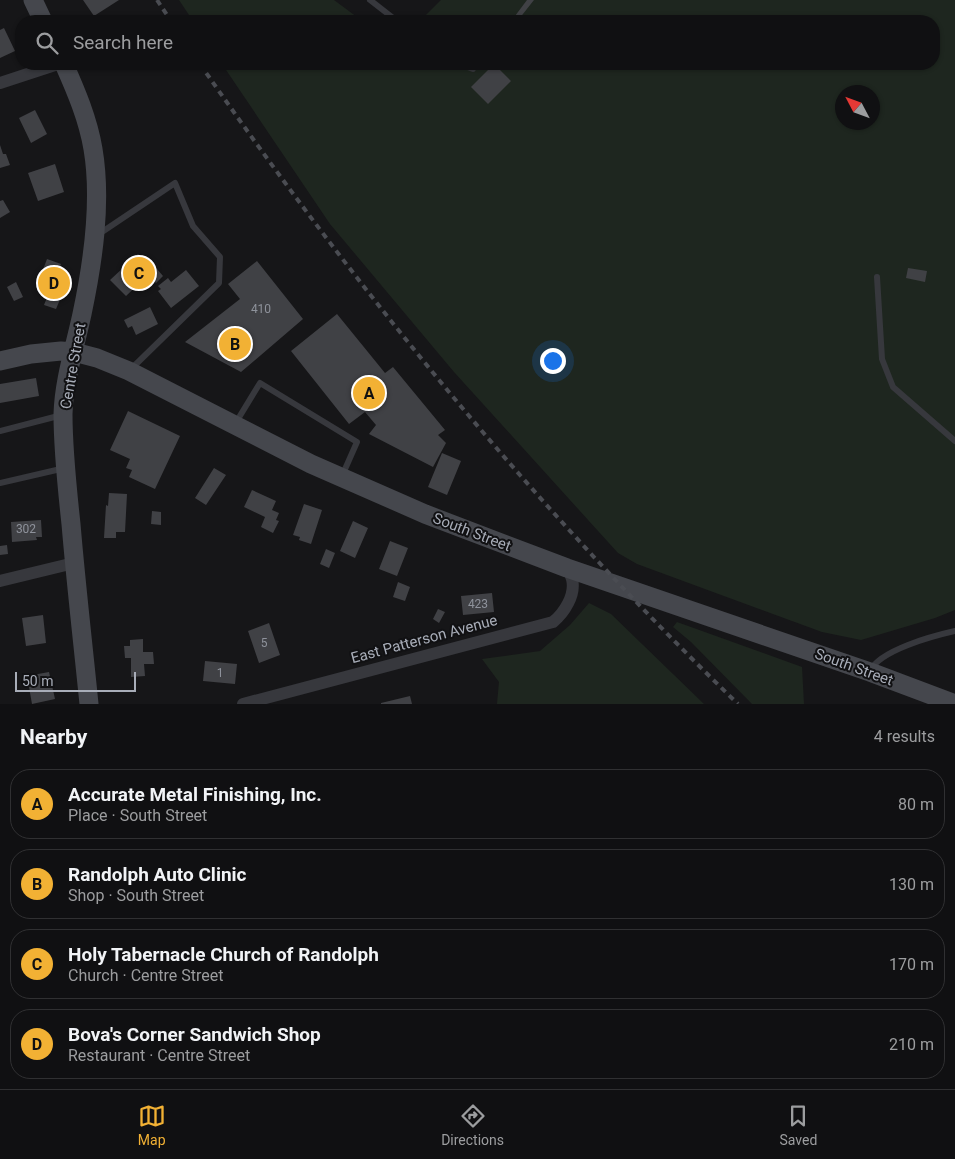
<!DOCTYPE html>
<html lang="en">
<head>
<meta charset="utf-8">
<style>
  :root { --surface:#101012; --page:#1e1e20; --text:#f1f3f6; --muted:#9c9d9f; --line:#303032; --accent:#f2b134 }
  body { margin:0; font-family:Roboto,sans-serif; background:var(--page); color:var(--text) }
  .compass { position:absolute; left:835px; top:85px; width:45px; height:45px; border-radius:50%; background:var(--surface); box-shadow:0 1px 4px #0004; rotate:311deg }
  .scale { position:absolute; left:15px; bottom:12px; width:121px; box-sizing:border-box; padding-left:5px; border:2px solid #a8adb8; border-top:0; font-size:14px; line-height:18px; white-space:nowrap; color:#a8adb8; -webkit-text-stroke:4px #111113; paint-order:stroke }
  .you { position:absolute; left:552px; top:360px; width:18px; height:18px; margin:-12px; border:4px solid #fff; border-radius:50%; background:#1a73e8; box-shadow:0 0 0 8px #1a73e833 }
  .badge { display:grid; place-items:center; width:32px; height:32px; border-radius:50%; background:var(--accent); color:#111; font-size:16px; font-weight:700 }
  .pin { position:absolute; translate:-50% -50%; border:2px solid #fff; box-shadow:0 1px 5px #0006 }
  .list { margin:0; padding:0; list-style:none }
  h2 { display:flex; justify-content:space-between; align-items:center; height:65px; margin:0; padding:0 20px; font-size:21px }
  h2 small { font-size:16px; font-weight:400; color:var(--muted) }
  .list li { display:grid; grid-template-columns:32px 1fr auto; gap:15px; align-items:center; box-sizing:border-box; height:70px; margin:0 10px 10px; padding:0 10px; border:1px solid var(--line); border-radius:20px }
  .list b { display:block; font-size:19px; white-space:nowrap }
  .list p { margin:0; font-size:16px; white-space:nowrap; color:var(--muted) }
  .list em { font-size:16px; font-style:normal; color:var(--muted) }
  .icon { flex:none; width:28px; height:28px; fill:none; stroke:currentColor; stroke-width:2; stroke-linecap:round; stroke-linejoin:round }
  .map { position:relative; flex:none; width:955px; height:704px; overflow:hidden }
  .search { position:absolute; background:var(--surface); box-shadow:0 1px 4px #0004; left:15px; right:15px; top:15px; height:55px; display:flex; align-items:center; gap:12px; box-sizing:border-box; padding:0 18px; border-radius:20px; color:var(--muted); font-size:19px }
  .sheet { height:385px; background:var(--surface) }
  nav { display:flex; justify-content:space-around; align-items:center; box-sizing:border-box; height:70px; border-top:1px solid var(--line); background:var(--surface); font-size:14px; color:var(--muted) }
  nav a { display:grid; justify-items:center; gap:2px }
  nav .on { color:var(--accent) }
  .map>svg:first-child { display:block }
  .green { fill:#1e261f; fill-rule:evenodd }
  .building { fill:#404145 }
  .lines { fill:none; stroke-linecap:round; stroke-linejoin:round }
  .lane { stroke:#37383d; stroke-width:6 }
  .street { stroke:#37383d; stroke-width:12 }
  .secondary { stroke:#45474d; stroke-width:19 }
  .rail { stroke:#4a4c52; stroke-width:4; stroke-dasharray:6 5; stroke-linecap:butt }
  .labels { text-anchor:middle; stroke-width:4; stroke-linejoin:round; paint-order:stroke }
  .number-label { font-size:12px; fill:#8e929b }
  .street-label { font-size:15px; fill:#a8adb8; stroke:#111113 }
</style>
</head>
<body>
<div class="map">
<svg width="955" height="704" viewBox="0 0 955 704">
  <rect width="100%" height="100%" fill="#161618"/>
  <path class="green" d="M179,0H334L361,20L423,18L441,0H955V610L935,618L861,640L822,632L637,564L618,553L454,372L330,224L222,64H934V21H193ZM842,92H872V122H842Z
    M589,603L611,614L704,704H497L499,682L482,659L540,651L570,625Z
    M677,622L802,667L804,704H752L691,642L673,627Z"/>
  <path class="building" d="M83,0H119L94,16Z
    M527,0H534L519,19L515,16Z
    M4,28L15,51L0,58V30Z
    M494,64L511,81L488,104L471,87Z
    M35,110L47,134L31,143L19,118Z
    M0,145L3,154H6L10,165L0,168Z
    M55,164L64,192L38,201L28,173Z
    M3,200L10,212L0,218V201Z
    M138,254L155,271L157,269L163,276L156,283L148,275L126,296L110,280Z
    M47,259L61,264L57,274L69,279L65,289L62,288L59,296L61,297L56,309L44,305L48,295L37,291L43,276L41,275Z
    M257,261L303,319L241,372L185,342L240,299L228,284Z
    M908,268L927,271L925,282L906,278Z
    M186,270L199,286L171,308L158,291L161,289L158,286L168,278L171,282Z
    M16,282L23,297L14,301L7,287Z
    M150,307L158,324L136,335L132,326L128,328L124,320Z
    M337,314L385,373L393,367L445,430L438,435L446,443L433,467L369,434L376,425L365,412L349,424L291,351Z
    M36,378L39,396L0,403V384Z
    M128,411L180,436L155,489L129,477L132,470L126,468L130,459L110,450Z
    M442,453L461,461L447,495L428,487Z
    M214,468L226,475L206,505L195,498Z
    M252,490L276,501L272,510L279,513L276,520L279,521L273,533L261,527L265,517L244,507Z
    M109,493L127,494L125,532H116V538H104L106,505L108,506Z
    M304,504L322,510L311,544L299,540L300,537L293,535Z
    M152,511L161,512V525L151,524Z
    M41,520L42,537H36L37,540L12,542L11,522Z
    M353,521L368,528L355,558L340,551Z
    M390,541L408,548L397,576L379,569Z
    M7,545L8,554L0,555V546Z
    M326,549L335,553L329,568L320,564Z
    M398,582L410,587L405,601L393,597Z
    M492,593L494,612L463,615L461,596Z
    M438,609L445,612L439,623L433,619Z
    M43,615L46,643L26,646L22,618Z
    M269,623L280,655L259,663L248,631Z
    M143,639V652H153L154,664H144L145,676L131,677V658H125L124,646H130V640Z
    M205,661L237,664L235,684L203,681Z
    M49,672L55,699L32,704L27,676Z
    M410,696L412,704H381V703Z"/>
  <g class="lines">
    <path class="lane" d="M370,0L397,21
      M459,64L473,69
      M99,234L175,183L193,226L220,257L219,283L130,370
      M877,277L882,359L893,387L955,441
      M235,424L260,383L357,442L342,476
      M0,431L62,415
      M0,483L65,468
      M870,671C880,650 933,636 955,631"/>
    <path class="street" d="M0,83L58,64
      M0,581L74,563
      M243,704L553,622C564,613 576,595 572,579C571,575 568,571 567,568"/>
    <path class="secondary" d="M33,0L43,21
      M64,64C76,91 88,119 93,149C102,202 93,262 82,314C75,347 64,380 63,414C63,451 67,487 71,524C76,584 83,644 89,704
      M0,361L31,354L61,351L74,352L97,358L129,371L311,464L425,514L567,568L870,672L955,704"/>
    <path class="rail" d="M157,0L171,21
      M200,64C359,293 537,510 738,704"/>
  </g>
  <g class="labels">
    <g class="number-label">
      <text x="261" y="313">410</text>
      <text x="26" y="533">302</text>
      <text x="478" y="608">423</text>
      <text x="264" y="647">5</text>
      <text x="220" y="677">1</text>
    </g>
    <g class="street-label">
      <text transform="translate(73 366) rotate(-80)" y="5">Centre Street</text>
      <text transform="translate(472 532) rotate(21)" y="5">South Street</text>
      <text transform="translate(424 639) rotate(-15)" y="5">East Patterson Avenue</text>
      <text transform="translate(854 667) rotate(20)" y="5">South Street</text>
    </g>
  </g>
</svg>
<svg class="compass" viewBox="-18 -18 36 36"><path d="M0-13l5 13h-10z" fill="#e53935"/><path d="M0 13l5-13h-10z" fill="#9c9d9f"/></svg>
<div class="scale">50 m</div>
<div class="you"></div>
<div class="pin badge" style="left:369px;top:393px">A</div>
<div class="pin badge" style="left:235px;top:344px">B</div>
<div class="pin badge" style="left:139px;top:273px">C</div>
<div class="pin badge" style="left:54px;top:283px">D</div>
<div class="search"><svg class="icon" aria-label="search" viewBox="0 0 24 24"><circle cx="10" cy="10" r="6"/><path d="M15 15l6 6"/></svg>Search here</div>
</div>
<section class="sheet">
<h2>Nearby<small>4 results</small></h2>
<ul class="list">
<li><span class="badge">A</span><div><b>Accurate Metal Finishing, Inc.</b><p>Place · South Street</p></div><em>80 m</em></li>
<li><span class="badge">B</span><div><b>Randolph Auto Clinic</b><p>Shop · South Street</p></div><em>130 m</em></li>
<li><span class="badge">C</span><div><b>Holy Tabernacle Church of Randolph</b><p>Church · Centre Street</p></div><em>170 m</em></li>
<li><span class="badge">D</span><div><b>Bova's Corner Sandwich Shop</b><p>Restaurant · Centre Street</p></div><em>210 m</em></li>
</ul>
</section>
<nav>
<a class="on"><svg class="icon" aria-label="map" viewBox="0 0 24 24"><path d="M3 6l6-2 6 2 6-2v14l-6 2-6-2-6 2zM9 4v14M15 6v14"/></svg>Map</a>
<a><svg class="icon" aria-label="directions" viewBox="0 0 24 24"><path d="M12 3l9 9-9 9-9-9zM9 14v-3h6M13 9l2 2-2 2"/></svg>Directions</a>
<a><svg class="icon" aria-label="saved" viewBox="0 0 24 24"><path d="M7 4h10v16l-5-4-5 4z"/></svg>Saved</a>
</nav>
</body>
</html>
